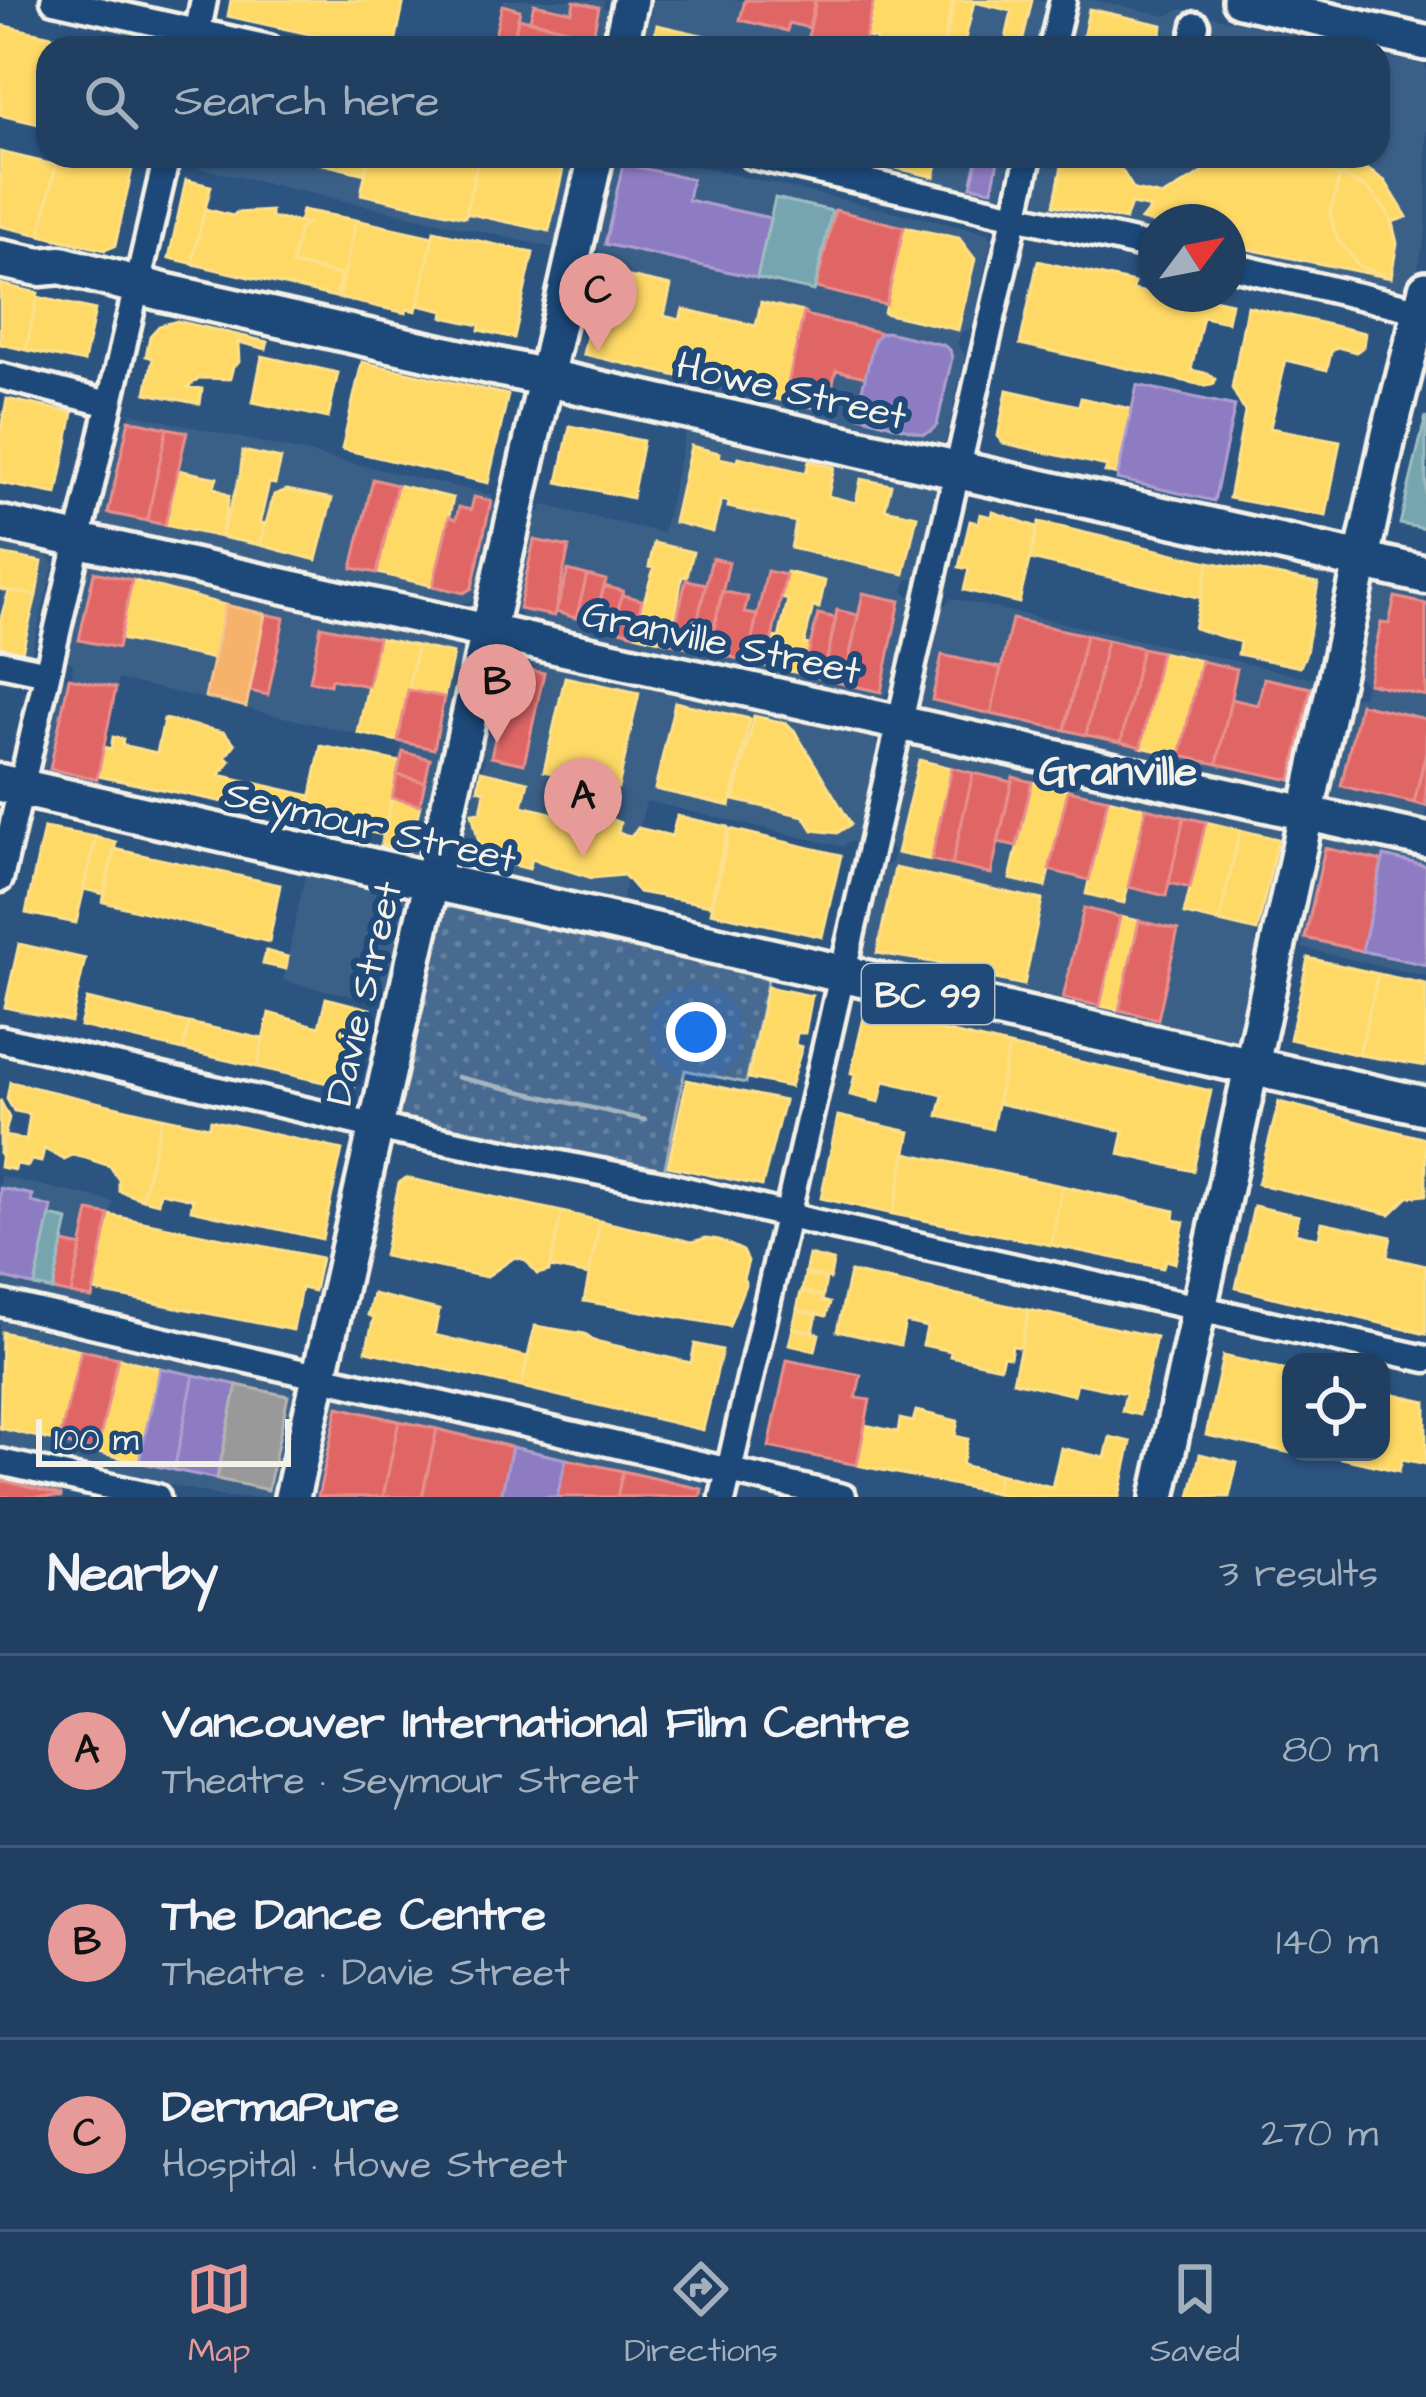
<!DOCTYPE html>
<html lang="en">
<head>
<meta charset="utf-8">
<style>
  :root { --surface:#213f61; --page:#294667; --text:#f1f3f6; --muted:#a2afbd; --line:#3e5876; --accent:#e69b98 }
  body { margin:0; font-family:"Architects Daughter",sans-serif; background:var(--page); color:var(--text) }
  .controls { position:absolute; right:36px; bottom:36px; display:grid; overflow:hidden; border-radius:24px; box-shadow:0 3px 9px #0004 }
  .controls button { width:108px; height:108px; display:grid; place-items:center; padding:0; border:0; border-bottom:3px solid var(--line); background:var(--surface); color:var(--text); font:60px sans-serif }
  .compass { position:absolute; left:1138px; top:204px; width:108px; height:108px; border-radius:50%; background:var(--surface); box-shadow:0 3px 9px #0004; rotate:58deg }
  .scale { position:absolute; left:36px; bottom:30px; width:255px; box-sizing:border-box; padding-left:12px; border:6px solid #f4f1e8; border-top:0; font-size:33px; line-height:42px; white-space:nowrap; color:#f4f1e8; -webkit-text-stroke:9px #1f4a7a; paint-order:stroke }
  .you { position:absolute; left:696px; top:1032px; width:42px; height:42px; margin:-30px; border:9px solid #fff; border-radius:50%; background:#1a73e8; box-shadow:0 0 0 18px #1a73e833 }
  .badge { display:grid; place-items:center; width:78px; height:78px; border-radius:50%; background:var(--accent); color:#111; font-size:39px; font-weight:700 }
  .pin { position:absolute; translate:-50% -99px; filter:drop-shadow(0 3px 6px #0008) }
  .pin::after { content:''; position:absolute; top:63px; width:42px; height:36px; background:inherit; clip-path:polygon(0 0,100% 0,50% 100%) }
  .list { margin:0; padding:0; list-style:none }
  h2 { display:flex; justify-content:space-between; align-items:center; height:156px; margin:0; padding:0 48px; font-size:51px }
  h2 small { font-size:39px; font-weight:400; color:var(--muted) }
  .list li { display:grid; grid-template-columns:78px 1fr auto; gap:36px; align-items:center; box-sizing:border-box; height:192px; padding:0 48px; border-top:3px solid var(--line) }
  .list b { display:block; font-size:45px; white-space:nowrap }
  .list p { margin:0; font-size:39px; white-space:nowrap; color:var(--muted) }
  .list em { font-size:39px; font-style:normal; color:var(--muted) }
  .icon { flex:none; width:66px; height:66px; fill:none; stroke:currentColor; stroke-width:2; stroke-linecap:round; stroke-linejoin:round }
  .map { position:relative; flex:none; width:1426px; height:1497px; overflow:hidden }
  .search { position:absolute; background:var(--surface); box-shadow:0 3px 9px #0004; left:36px; right:36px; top:36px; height:132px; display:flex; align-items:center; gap:30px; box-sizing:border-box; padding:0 42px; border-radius:36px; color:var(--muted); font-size:45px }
  .sheet { height:732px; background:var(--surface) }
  nav { display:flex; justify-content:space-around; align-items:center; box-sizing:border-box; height:168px; border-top:3px solid var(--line); background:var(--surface); font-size:33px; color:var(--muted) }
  nav a { display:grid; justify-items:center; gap:6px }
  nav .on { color:var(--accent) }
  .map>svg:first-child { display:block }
  .built { fill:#3b6088 }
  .green { fill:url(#green-dots); stroke:#9eaebc; stroke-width:3 }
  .homes { fill:#ffd966; stroke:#fce08d; stroke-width:3 }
  .shops { fill:#e06666; stroke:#e6908d; stroke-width:3 }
  .offices { fill:#8e7cc3; stroke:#ad9fce; stroke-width:3 }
  .health { fill:#f6b26b; stroke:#f5c590; stroke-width:3 }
  .public { fill:#76a5af; stroke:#9cbcc0; stroke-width:3 }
  .industry { fill:#999; stroke:#b4b3b1; stroke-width:3 }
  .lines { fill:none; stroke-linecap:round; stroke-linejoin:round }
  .stream { stroke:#a7b4c0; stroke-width:4.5 }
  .minor-casing { stroke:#f4f1e8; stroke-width:33 }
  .major-casing { stroke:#f4f1e8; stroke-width:42 }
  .highway-casing { stroke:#f4f1e8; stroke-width:45 }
  .minor { stroke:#1f4a7a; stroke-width:24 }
  .major { stroke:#1f4a7a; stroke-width:33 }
  .highway { stroke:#1f4a7a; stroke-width:36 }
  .labels { text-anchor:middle; stroke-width:12; stroke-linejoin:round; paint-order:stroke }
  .shield { fill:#1f4a7a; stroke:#b4bfc7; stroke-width:3 }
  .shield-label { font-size:36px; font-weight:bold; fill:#f4f1e8 }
  .street-label { font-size:39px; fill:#f4f1e8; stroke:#1f4a7a }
  .neighbourhood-label { font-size:42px; font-weight:bold; fill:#f4f1e8; stroke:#1f4a7a }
</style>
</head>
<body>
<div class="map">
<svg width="1426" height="1497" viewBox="0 0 1426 1497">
  <defs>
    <pattern id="green-dots" width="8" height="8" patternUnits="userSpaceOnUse" patternTransform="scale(3)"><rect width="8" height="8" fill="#496b90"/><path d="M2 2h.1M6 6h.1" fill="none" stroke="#6481a0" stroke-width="1.8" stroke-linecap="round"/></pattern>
  </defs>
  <rect width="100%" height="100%" fill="#2c5481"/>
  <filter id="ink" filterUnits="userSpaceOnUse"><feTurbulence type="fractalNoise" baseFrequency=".00833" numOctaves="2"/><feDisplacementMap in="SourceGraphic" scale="24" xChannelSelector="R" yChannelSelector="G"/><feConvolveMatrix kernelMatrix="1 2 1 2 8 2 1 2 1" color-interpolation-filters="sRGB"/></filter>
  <g filter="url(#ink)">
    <path class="built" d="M504,0H604L603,6L611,14L602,48H494Z
      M651,0H1047L1036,48H636L643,19L652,16Z
      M1075,0H1093L1167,16L1181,9L1348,48H1064Z
      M1378,55L1426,66V232L1414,285L1408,290L1228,252V222H1156V236L1032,206L1040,156H1378Z
      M184,156H574L554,248L186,165Z
      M610,156H652L987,233L991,240L972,328L961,332L957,344L965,355L945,443L937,447L570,363L568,353L587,264L596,263L599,250L592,245Z
      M800,156H1011L1002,195L992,199Z
      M131,413L492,495V501L500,505L480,590L471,601L454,604L104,525L96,512L116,425L129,419Z
      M687,426L933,482L936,489L916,579H907L903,592L912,598L893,683L884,697L874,699L529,621L512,607L531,514L541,512L543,505L663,533Z
      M1,544L45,553L54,563L30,659L0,657Z
      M93,559L455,641L464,658L417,856L411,860L379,853L402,744L118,679L96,790L45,773L41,760L59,679L72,676L73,665L64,656L84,569Z
      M1381,583L1426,590V823L1339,803L1333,801L1328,792L1350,699L1363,696L1366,685L1356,674L1375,590Z
      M950,598L1315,679L1314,684L1320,688L1296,789L1287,792L924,710L919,694L938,607L949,603Z
      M512,653L872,732L878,749L858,842H846L844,847L646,801L620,908L457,868L454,856L472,775L482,770L485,758L478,747L497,666Z
      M917,742L1284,825L1288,833L1265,932H1257L1255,941L1262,947L1240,1045L865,962L861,951L879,868L891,864L894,851L887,846L885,837L903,756L908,746Z
      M1331,835L1426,856V976L1302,948L1303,941L1296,934L1315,846L1321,836Z
      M306,870L397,891L407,901L389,992L377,994L376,1001L283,981Z
      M0,1176L113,1202L91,1308L0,1288Z
      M0,1321L289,1387L296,1400L274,1497H224L0,1446Z
      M337,1397L695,1477L705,1483L706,1497H308L330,1401Z"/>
    <path class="green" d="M447,903L769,974L746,1083L685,1070L663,1177L400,1118L396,1111L442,907Z"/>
    <path class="homes" d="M231,0H404L394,48H372L228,16Z
      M874,0H953L942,48L875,44L876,39L866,37Z
      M955,0H1032L1021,48H1004L1012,11L974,2L963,48H944Z
      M1089,9L1162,25L1160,48H1081Z
      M0,25L81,42L79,48H48V126L0,115Z
      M657,25L715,38L761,48H653Z
      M0,152L56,165L40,235L0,226Z
      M58,156H93L133,165L115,246L105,250L40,235Z
      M289,156H369L365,174Z
      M369,156H479L465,217L361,194Z
      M479,156H566L549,231L466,213Z
      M844,156H898L896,168Z
      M899,156H939L934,177L896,168Z
      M1064,156H1113L1134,190L1163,196L1204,172L1208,156H1228L1227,162L1256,158L1292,162L1293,158L1340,175L1348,161L1361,165L1385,181L1407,217L1392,222L1397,243L1391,278L1228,245V222L1156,224L1141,220L1151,208L1131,204L1125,220L1054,205Z
      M1340,175L1368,189L1388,213L1397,243L1391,278L1359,266L1338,240L1330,214Z
      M186,180L211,186L205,209L233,216L236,213L271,211V218L299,222L302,210L356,220L339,298L169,258Z
      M205,209L233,216L236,213L271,211V218L307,224L299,230L292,264L341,275L336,297L192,264Z
      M356,220L433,237L416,311L407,309L406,313L339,298Z
      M904,227L959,238L975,259L958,330L884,313Z
      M434,231L533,253L514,338L479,330L480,325L443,317L444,311L418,305Z
      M1038,261L1134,283L1133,290L1183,301L1185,294H1190L1231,303L1227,322L1203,317L1191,370L1209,374L1215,379L1214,384L1206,386L1020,344Z
      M602,271L671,286L664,316L680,320L683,309L756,326L761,302L804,312L784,401L583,354Z
      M0,284L38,293L26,350L0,344Z
      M37,297L95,310L84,362L26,350Z
      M1247,306L1365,333L1363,347L1356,352L1337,347L1331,352L1327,370L1286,360L1270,428L1340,441L1326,516L1229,498L1245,412L1232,388Z
      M177,321L268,342L266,349L238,342L239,362L233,366L230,379L199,378L188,387L202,389L200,404L146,393L153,358L146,356L150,336L159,326Z
      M262,356L338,373L328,418L253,402Z
      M362,362L508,395L488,483L342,449Z
      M1007,390L1079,406L1081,398L1131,409L1117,475L1105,472L1107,466L1003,443L998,436Z
      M7,399L73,413L57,494L0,483V434Z
      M570,426L643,441L632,498L558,482Z
      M691,446L720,453L719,458L738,462L739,457L806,473L809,461L834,467L828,496L856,503L861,479L891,485L885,509L917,516L904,574L791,548L796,522L728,507L729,502L721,500L713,532L674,522Z
      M243,451L281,459L275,484L269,483L260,522L265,524L260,545L221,537L240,476Z
      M178,470L217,478L214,487L229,496L221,537L165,525Z
      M397,485L453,498L433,586L377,573Z
      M287,490L332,499L316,560L260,545L274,495Z
      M993,512L1037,527L1019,603L964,590L969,569L959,567L970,521L978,523L980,514L992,517Z
      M1039,522L1209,562L1201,598L1030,559Z
      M654,543L693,552L687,577L682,576L671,643L634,634L654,568L649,567Z
      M0,554L42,562L36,596L0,589Z
      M1209,562L1318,583L1306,653L1300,667L1238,654L1240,642L1194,628Z
      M787,572L825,581L819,608L813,606L804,644L810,645L803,674L766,666L773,637L779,638L788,600L781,598Z
      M132,580L225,605L214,659L120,639Z
      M9,591L36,596L22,652L0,647V621Z
      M378,638L417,646L398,741L358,733Z
      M417,646L453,654L444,697L408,690Z
      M1161,652L1201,661L1180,756L1141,747Z
      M565,677L639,693L618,788L544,771Z
      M675,702L750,719L730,806L655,789Z
      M754,716L785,723L794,730L851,824L837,833L813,830L804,816L734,800Z
      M164,719L224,732L235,744L225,757L230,761L219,775L311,796L306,819L98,776L104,747L111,749L113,737L123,739L122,745L157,753Z
      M321,746L400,762L384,835L306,819Z
      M919,760L952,768L931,860L897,853Z
      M481,771L528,782L522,806L555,814L572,810L596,813L620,823L618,833L631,836L638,828L672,836L677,816L728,827L710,905L639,892L624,875L592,878L532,859L529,869L487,858L479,843L472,813L481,812L485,791L478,789Z
      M1032,782L1068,790L1045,887L1010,879Z
      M392,798L420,805L409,851L381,845Z
      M1108,799L1146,808L1124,903L1086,894Z
      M1206,822L1240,830L1219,922L1184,914Z
      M44,828L96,837L76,923L26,913Z
      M730,829L841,855L822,937L711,912Z
      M1240,830L1278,839L1257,931L1219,922Z
      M96,837L116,842L104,894L83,889Z
      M114,849L280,885L269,942L103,902Z
      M895,868L1042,900L1024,985L962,972L963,967L877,953Z
      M1120,917L1139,921L1119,1010L1100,1006Z
      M19,944L85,959L71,1022L5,1007Z
      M266,951L288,957L286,969L263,964Z
      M1308,958L1378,974L1359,1055L1290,1039Z
      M1378,974L1426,984V1066L1359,1055Z
      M767,987L812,996L805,1033H797L795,1045L802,1047L790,1087L748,1078Z
      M326,998L370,1009L354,1089L257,1067L269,1013L319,1027Z
      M87,999L189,1023L183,1050L80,1026Z
      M865,1013L1009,1046L992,1129L938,1116L943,1095L884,1081L879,1102L850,1095L855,1074L851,1073Z
      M189,1023L263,1039L257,1067L183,1050Z
      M1009,1046L1211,1091L1193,1171L1119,1154L1124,1131L997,1103Z
      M687,1080L784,1101L762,1186L668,1166Z
      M10,1082L162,1117L142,1199L119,1191V1180L110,1166L86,1158L73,1155L64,1159L44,1149L41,1162L31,1160L28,1166L16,1164L15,1170L0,1167L4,1136L26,1140L30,1114L14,1111L7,1099Z
      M0,1100L9,1118L0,1154Z
      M1279,1102L1426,1139V1195L1408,1197L1390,1214L1258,1184Z
      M838,1116L910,1132L893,1214L821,1198Z
      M162,1117L209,1127L211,1120L342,1150L322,1239L191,1210L193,1199L160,1192L158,1203L142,1199Z
      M906,1153L1062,1186L1051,1245L893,1214Z
      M406,1178L562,1212L549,1271L537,1274L526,1260L515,1257L486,1277L384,1256L399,1183Z
      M1062,1186L1175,1211L1174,1220L1184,1222L1175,1263L1165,1260L1163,1268L1051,1245Z
      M1254,1206L1299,1216L1295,1233L1307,1236L1319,1238L1322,1222L1391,1237L1387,1257L1426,1266V1334L1236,1288Z
      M562,1212L600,1221L589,1275L550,1267Z
      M109,1215L321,1258L314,1291L301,1288L293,1330L94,1291Z
      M600,1221L692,1242L706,1238L719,1240L743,1251L748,1261L743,1279L746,1282L729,1326L584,1301Z
      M809,1255L833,1261L830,1279L805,1273Z
      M850,1272L1029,1310L1021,1347L1012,1346L1010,1357L1003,1356L1000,1367L950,1356L951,1351L923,1345L927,1327L905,1322L900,1345L837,1331Z
      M805,1275L826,1279L823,1296L802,1291Z
      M801,1292L823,1297L822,1301L830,1303L826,1316L797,1309Z
      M373,1294L439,1310L434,1335L528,1357L521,1387L366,1351L374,1317L368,1315Z
      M797,1310L817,1315L813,1332L793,1327Z
      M1029,1310L1156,1337L1139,1415L1122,1411L1126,1393L1077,1383L1074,1395L1013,1381Z
      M535,1326L585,1334L595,1341L691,1363L695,1344L722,1350L703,1430L521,1387Z
      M793,1328L819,1334L815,1351L789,1345Z
      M2,1332L81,1350L59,1442L0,1428Z
      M1223,1356L1291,1371V1453L1206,1435Z
      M118,1358L160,1368L139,1462L97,1452Z
      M1381,1392L1426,1402V1464L1402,1459L1399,1471L1315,1452H1381Z
      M916,1411L958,1421L955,1436L968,1439L962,1465L999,1474L995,1493L857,1465L865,1425L898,1432L900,1419L913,1422Z
      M1110,1437L1131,1442L1119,1497H1013L995,1493L999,1474L1052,1487L1061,1448L1105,1458Z
      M1200,1454L1237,1463L1229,1497H1190Z"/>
    <path class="shops" d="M745,0H815L809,28L789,23L787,31L740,20Z
      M816,0H874L863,48L808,37Z
      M574,1L599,7L593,35L530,20L534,4L572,12Z
      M502,5L520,10L512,48H492Z
      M518,18L593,35L590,48H512Z
      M835,210L904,227L886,305L816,288Z
      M804,312L809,316L879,332L865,377L836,370L828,406L819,409L807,406L802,396L786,392Z
      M129,420L167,428L147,521L108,513Z
      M167,428L187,432L165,525L147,521Z
      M373,479L397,485L377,573L352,568Z
      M474,497L491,501L472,588L464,593L433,586L449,517L456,519L459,507L471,510Z
      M534,540L569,547L554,616L519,609Z
      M712,558L729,562L709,652L691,648Z
      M568,570L587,575L576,618L556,612Z
      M767,571L786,575L766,666L747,661Z
      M94,572L132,580L118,648L79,640Z
      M587,575L606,580L594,623L576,618Z
      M686,580L706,584L691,648L671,643Z
      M604,586L623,591L613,628L594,623Z
      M722,591L748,597L744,613L757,615L747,661L709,652Z
      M863,593L900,601L881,692L844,684Z
      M622,595L642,600L634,634L613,628Z
      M1395,597L1426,604V696L1368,683L1381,623L1389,624Z
      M837,610L858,615L844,684L823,679Z
      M265,614L284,618L268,695L250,691Z
      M818,614L836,618L823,679L803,674Z
      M1012,619L1086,635L1065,730L991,714Z
      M321,626L378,638L368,686L331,679L330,685L310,681Z
      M1086,635L1107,640L1086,735L1065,730Z
      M1107,640L1142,648L1121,742L1086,735Z
      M1142,648L1161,652L1141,747L1121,742Z
      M942,655L1001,668L991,714L932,700Z
      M1201,661L1237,669L1217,764L1180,756Z
      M510,666L544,673L524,764L491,757Z
      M69,678L116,688L97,779L50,769Z
      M1264,678L1311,688L1291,780L1217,764L1231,699L1258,705Z
      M408,690L444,697L434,749L398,741Z
      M1360,704L1426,719V751L1414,803L1341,786Z
      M1426,751V806L1414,803Z
      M403,752L430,759L425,782L397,775Z
      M952,768L973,773L952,865L931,860Z
      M973,773L1012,782L991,874L952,865Z
      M397,775L425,782L420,805L392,798Z
      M1013,777L1032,782L1017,846L998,842Z
      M1068,790L1108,799L1089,880L1049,870Z
      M1146,808L1184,817L1166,896L1128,887Z
      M1184,817L1206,822L1190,888L1169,883Z
      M1325,848L1382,861L1362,951L1305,938Z
      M1084,908L1120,917L1100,1006L1063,998Z
      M1139,921L1178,930L1158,1019L1119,1010Z
      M89,1211L109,1215L92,1298L71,1294Z
      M63,1243L82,1247L71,1294L53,1290Z
      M81,1350L118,1358L97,1452L59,1442Z
      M787,1360L861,1375L856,1398L870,1400L857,1465L769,1447Z
      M338,1407L399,1421L383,1497H318Z
      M399,1421L437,1429L422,1497H383Z
      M437,1429L512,1447L501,1497H422Z
      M566,1459L623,1471L617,1497H557Z
      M623,1471L702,1489L700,1497H617Z
      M0,1480L61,1495V1497H0Z"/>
    <path class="offices" d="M978,156H999L992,190L971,186Z
      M623,164L692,179L688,200L770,218L757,278L605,244Z
      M887,332L943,345L950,350L952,358L937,425L931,431L923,434L860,416L858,406L874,341L879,334Z
      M1137,385L1235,406L1214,501L1117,479Z
      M1384,856L1426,866V965L1362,951Z
      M0,1188L33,1195L31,1202L52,1207L35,1286L0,1277Z
      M160,1368L194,1375L174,1470L139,1462Z
      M194,1375L237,1385L217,1479L174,1470Z
      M512,1447L566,1459L557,1497H501Z"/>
    <path class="health" d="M225,605L265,614L246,707L205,697Z"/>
    <path class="public" d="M775,198L832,211L814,291L757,278Z
      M1426,416V529L1400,524Z
      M50,1216L68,1220L53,1290L35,1286Z"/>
    <path class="industry" d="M237,1385L288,1396L268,1490L217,1479Z"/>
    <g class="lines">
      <path class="stream" d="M457,1077L645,1120"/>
      <g class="minor-casing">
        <path id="minor" d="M54,0L269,48
          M195,45L204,0
          M1052,48L1063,0
          M1191,48L1196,25
          M752,156L1156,248
          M1162,156H1163
          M1228,265L1426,312
          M0,376L109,404
          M0,663L38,671L49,668
          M0,879L167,156
          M0,1039L399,1132L661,1184L814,1222L1426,1359
          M0,1303L843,1497
          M0,1462L157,1497
          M723,1497L1029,156"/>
      </g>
      <g class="major-casing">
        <path id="major" d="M1240,0L1426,43
          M620,48L631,0
          M0,523L1426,840
          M292,1497L596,156
          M1158,1497L1388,438L1426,289"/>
      </g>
      <g class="highway-casing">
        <path id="highway" d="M0,259L40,267L61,265L163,292L1426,575
          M0,783L1426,1106"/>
      </g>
      <use href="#minor" class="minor"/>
      <use href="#major" class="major"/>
      <use href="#highway" class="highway"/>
    </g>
  </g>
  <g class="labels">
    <rect class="shield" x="862" y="964" width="132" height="60" rx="9"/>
    <g class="shield-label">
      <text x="928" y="1007">BC 99</text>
    </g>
    <g class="street-label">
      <text transform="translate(792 389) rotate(13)" y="14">Howe Street</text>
      <text transform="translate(722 641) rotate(12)" y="14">Granville Street</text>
      <text transform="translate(371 825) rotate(13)" y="14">Seymour Street</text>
      <text transform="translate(362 993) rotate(-77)" y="14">Davie Street</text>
    </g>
    <g class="neighbourhood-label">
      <text x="1118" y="785">Granville</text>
    </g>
  </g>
</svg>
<div class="controls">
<button><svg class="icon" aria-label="locate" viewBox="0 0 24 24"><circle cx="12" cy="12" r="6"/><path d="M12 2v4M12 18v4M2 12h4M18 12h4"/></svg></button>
</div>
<svg class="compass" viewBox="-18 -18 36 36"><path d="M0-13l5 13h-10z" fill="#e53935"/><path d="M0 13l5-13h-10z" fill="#a2afbd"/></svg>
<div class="scale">100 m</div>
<div class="you"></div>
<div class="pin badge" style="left:583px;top:857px">A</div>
<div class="pin badge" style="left:497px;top:743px">B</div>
<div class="pin badge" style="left:598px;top:352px">C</div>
<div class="search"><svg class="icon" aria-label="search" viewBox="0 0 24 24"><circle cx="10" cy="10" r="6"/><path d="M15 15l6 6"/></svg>Search here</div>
</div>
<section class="sheet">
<h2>Nearby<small>3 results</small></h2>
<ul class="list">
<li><span class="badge">A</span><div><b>Vancouver International Film Centre</b><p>Theatre · Seymour Street</p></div><em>80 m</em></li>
<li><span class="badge">B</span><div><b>The Dance Centre</b><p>Theatre · Davie Street</p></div><em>140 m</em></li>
<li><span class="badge">C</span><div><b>DermaPure</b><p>Hospital · Howe Street</p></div><em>270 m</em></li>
</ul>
</section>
<nav>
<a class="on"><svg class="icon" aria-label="map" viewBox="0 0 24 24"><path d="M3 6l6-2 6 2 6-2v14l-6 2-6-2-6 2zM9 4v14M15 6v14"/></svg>Map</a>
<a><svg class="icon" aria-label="directions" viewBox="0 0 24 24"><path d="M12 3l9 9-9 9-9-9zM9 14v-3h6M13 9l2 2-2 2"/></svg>Directions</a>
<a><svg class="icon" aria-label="saved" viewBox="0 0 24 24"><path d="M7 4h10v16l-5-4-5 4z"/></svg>Saved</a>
</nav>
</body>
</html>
